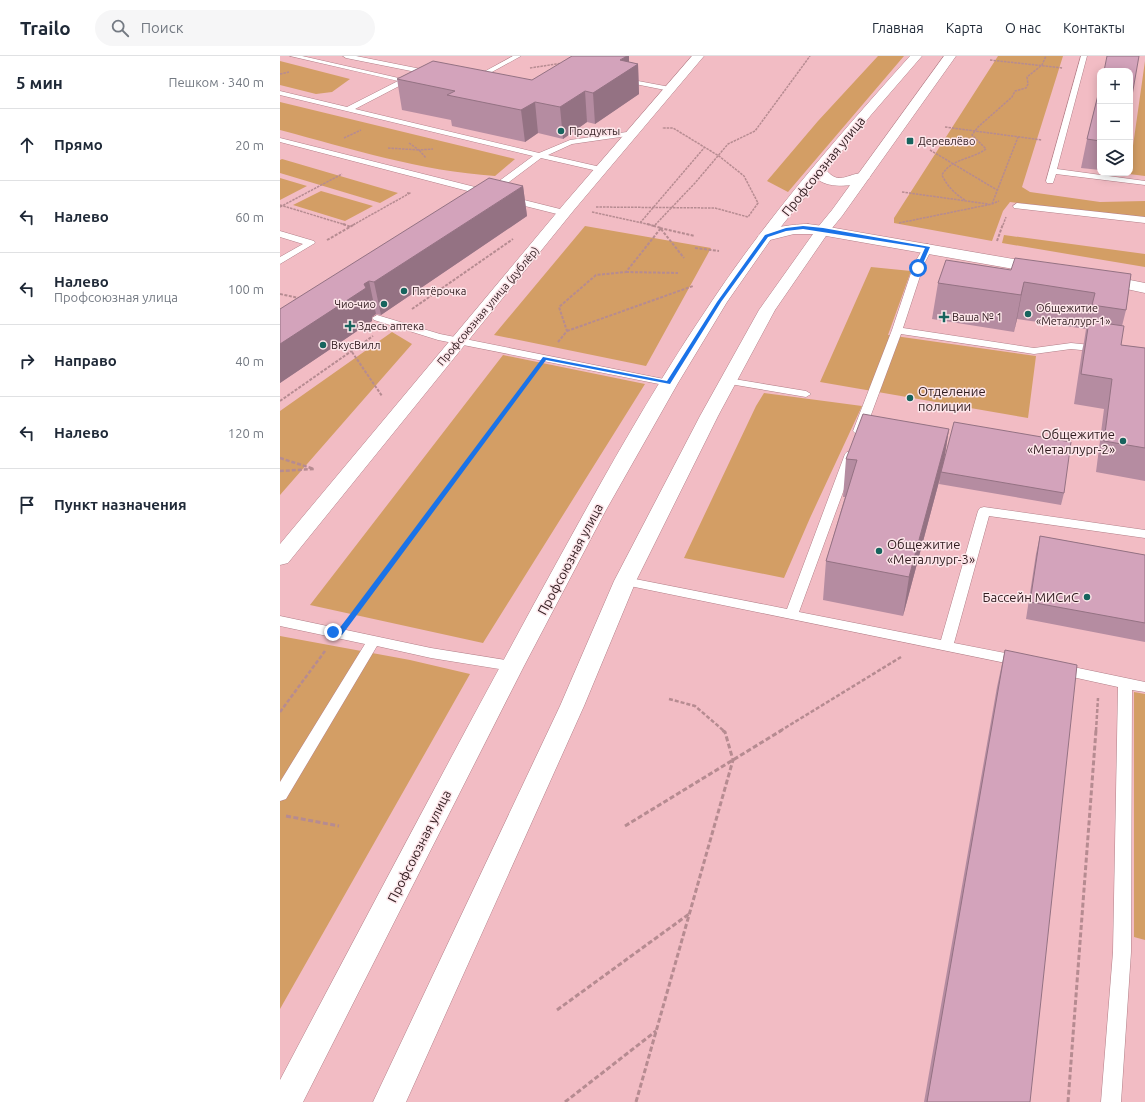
<!DOCTYPE html>
<html lang="ru">
<head>
<meta charset="utf-8">
<style>
  :root { --surface:#fff; --page:#f6f6f7; --text:#1f2937; --muted:#747a83; --line:#e0e1e3 }
  body { margin:0; font-family:Ubuntu,sans-serif; background:var(--page); color:var(--text) }
  .controls { position:absolute; right:12px; top:12px; display:grid; overflow:hidden; border-radius:8px; box-shadow:0 2px 10px #0003 }
  .controls button { width:36px; height:36px; display:grid; place-items:center; padding:0; border:0; border-bottom:1px solid var(--line); background:var(--surface); color:var(--text); font:20px sans-serif }
  .stop { position:absolute; width:12px; height:12px; margin:-9px; border:3px solid #1a73e8; border-radius:50%; background:#fff }
  .stop.end { background:#1a73e8; border-color:#fff; box-shadow:0 1px 4px #0008 }
  .list { margin:0; padding:0; list-style:none }
  h2 { display:flex; justify-content:space-between; align-items:center; height:52px; margin:0; padding:0 16px; font-size:17px }
  h2 small { font-size:13px; font-weight:400; color:var(--muted) }
  .list li { display:grid; grid-template-columns:26px 1fr auto; gap:12px; align-items:center; box-sizing:border-box; height:72px; padding:0 16px; border-top:1px solid var(--line) }
  .list b { display:block; font-size:15px; white-space:nowrap }
  .list p { margin:0; font-size:13px; white-space:nowrap; color:var(--muted) }
  .list em { font-size:13px; font-style:normal; color:var(--muted) }
  .icon { flex:none; width:22px; height:22px; fill:none; stroke:currentColor; stroke-width:2; stroke-linecap:round; stroke-linejoin:round }
  .map { position:relative; flex:none; width:865px; height:1046px; overflow:hidden }
  header { display:flex; align-items:center; gap:24px; box-sizing:border-box; height:56px; padding:0 20px; background:var(--surface); border-bottom:1px solid var(--line) }
  header strong { font-size:19px }
  nav { display:flex; gap:22px; margin-inline-start:auto; font-size:14px }
  .search { width:280px; height:36px; background:var(--page); display:flex; align-items:center; gap:10px; box-sizing:border-box; padding:0 14px; border-radius:22px; color:var(--muted); font-size:15px }
  main { display:flex }
  aside { flex:1; background:var(--surface) }
  .map>svg:first-child { display:block }
  .green { fill:#d39e65 }
  .lines { fill:none; stroke-linecap:round; stroke-linejoin:round }
  .service-casing { stroke:#b27f88; stroke-width:1 }
  .minor-casing { stroke:#b27f88; stroke-width:1 }
  .primary-casing { stroke:#b27f88; stroke-width:1 }
  .path-far3 { stroke:#b68b91; stroke-width:1.5; stroke-dasharray:2.5 1; stroke-linecap:butt }
  .path-far2 { stroke:#b68b91; stroke-width:2; stroke-dasharray:3 1.5; stroke-linecap:butt }
  .path-far1 { stroke:#b68b91; stroke-width:2.5; stroke-dasharray:4 2; stroke-linecap:butt }
  .path { stroke:#b68b91; stroke-width:3; stroke-dasharray:5 2.5; stroke-linecap:butt }
  .service { fill:#fff; fill-rule:evenodd }
  .minor { fill:#fff; fill-rule:evenodd }
  .primary { fill:#fff; fill-rule:evenodd }
  .wall { fill:#b58ca1 }
  .shaded-wall { fill:#947283 }
  .building { fill:#d3a3bb; stroke:#947283 }
  .route { fill:#1a73e8 }
  .poi-dot { fill:#17645e; stroke:#fde6ea; stroke-width:1.5 }
  .labels { text-anchor:middle; stroke-width:3; stroke-linejoin:round; paint-order:stroke }
  .far-poi-label { font-size:11px; fill:#2f1b1e; stroke:#fde6ea; text-anchor:start }
  .far-street-label { font-size:11px; fill:#2f1b1e; stroke:#fde6ea }
  .street-label { font-size:13px; fill:#2f1b1e; stroke:#fde6ea }
  .poi-label { font-size:13px; fill:#2f1b1e; stroke:#fde6ea; text-anchor:start }
</style>
</head>
<body>
<header>
<strong>Trailo</strong>
<div class="search"><svg class="icon" aria-label="search" viewBox="0 0 24 24"><circle cx="10" cy="10" r="6"/><path d="M15 15l6 6"/></svg>Поиск</div>
<nav><a>Главная</a><a>Карта</a><a>О нас</a><a>Контакты</a></nav>
</header>
<main>
<aside>
<h2>5 мин<small>Пешком · 340 m</small></h2>
<ul class="list">
<li><svg class="icon" aria-label="ahead" viewBox="0 0 24 24"><path d="M12 20V5M6 11l6-6 6 6"/></svg><div><b>Прямо</b></div><em>20 m</em></li>
<li><svg class="icon" aria-label="left" viewBox="0 0 24 24"><path d="M17 20v-9H6M10 6l-5 5 5 5"/></svg><div><b>Налево</b></div><em>60 m</em></li>
<li><svg class="icon" aria-label="left" viewBox="0 0 24 24"><path d="M17 20v-9H6M10 6l-5 5 5 5"/></svg><div><b>Налево</b><p>Профсоюзная улица</p></div><em>100 m</em></li>
<li><svg class="icon" aria-label="right" viewBox="0 0 24 24"><path d="M7 20v-9h11M14 6l5 5-5 5"/></svg><div><b>Направо</b></div><em>40 m</em></li>
<li><svg class="icon" aria-label="left" viewBox="0 0 24 24"><path d="M17 20v-9H6M10 6l-5 5 5 5"/></svg><div><b>Налево</b></div><em>120 m</em></li>
<li><svg class="icon" aria-label="arrive" viewBox="0 0 24 24"><path d="M6 21V4h12l-3 4 3 4H6"/></svg><div><b>Пункт назначения</b></div></li>
</ul>
</aside>
<div class="map">
<svg width="865" height="1046" viewBox="0 0 865 1046">
  <rect width="100%" height="100%" fill="#f2bcc4"/>
  <path class="green" d="M598,0H624L508,136L487,125L538,65Z
    M718,0H783L742,131L750,136L820,146L865,145V161L730,146L723,155L712,185L614,167V162Z
    M0,5L70,23L52,36L36,38L0,29Z
    M865,5V120L849,118Z
    M0,46L235,103L215,120C141,115 71,93 0,74Z
    M2,103L118,137L100,147L0,117V104Z
    M0,122L27,130L0,144Z
    M41,135L93,150L65,165L13,149Z
    M305,170L431,192L366,310L214,279Z
    M724,179L865,198V211L722,187Z
    M591,211L631,215L608,279L756,300L748,362L540,326Z
    M112,276L132,288L0,439V355Z
    M223,299L365,328L203,587L30,549Z
    M484,337L582,350L530,462L504,522L404,502L476,350Z
    M0,580L130,604L190,618L0,953Z
    M854,636L865,638V884L854,881Z"/>
  <g class="lines">
    <g class="service-casing">
      <path id="service" d="M10,0H22L123,23L128,21L138,25L134,27H125L75,53L259,97L290,84L354,75L358,77L354,79L292,88L268,99L325,112V116H322L261,102L213,138L207,140L0,86V82L207,134L253,100L0,39V35L67,51L118,25Z
        M63,0H76L151,15L154,17L151,19L66,2Z
        M233,0H241L201,22L192,23L189,21L192,19H198Z
        M801,0H807L777,113L865,125V129L776,118L773,127H767L766,125Z
        M342,22L390,31L394,33L390,35L340,25V23Z
        M228,140L288,155L289,157L285,160L225,145L224,143Z
        M737,147L865,161V167L734,152L733,150Z
        M0,175L34,185L35,187L0,208V201L23,188L0,181Z
        M648,188L653,191L644,208L623,272L754,292L791,287L821,290L826,293L821,296L791,293L754,298L621,278L585,375L579,378L575,377L573,375L612,274L634,208L645,189Z
        M97,259L160,278L389,324L394,327L389,330L158,284L94,264L92,262Z
        M448,322L526,335L531,338L526,341L444,327L443,325L444,323Z
        M571,395L575,396L577,398L519,556L661,584L698,455L700,452L704,451L865,474V482L709,460L674,587L745,601L747,605L745,609L740,610L345,529L340,528L338,525L340,522L345,521L507,553L565,398L567,396Z
        M0,560L151,592L232,605L237,606L239,610L237,614L232,615L151,602L97,590L6,743L0,745V726L85,588L0,570Z
        M779,608L865,626V636L852,634L851,896L841,1046H821L833,896L838,631L774,617L772,613L774,609Z"/>
    </g>
    <g class="minor-casing">
      <path id="minor" d="M412,0H424L294,154L8,507L0,509V488L284,148Z
        M539,110L544,111C560,134 569,113 588,118L590,121C583,131 552,132 542,126C537,124 534,119 532,114L534,111Z
        M528,168L543,170L762,208L768,210L770,213L768,216L762,218L535,178H514L486,185L481,183L478,180C485,171 517,168 528,168Z
        M820,218L865,227V237L814,226L812,223L814,220Z"/>
    </g>
    <g class="primary-casing">
      <path id="primary" d="M630,0H642L591,59L491,183L447,246L398,327L326,454L244,610L23,1046H0V1024C84,865 168,706 254,548C310,446 366,342 432,245C490,158 560,78 630,0Z
        M664,0H676L562,160L548,177L495,254L438,360L356,525L304,650L126,1046H93L280,650L334,525L420,360L479,254L538,171L552,154Z"/>
    </g>
    <path class="path-far3" d="M710,4L783,12
      M250,12L283,7
      M0,18L9,16
      M665,71L762,84
      M64,82L81,74
      M129,87L139,94L153,93
      M108,92L139,94L146,102
      M650,94L717,134
      M622,136L708,148
      M685,144C675,138 667,130 662,119C670,103 693,103 706,93L692,79L698,71L732,41L735,35L746,32L748,28L747,21L762,9L766,0
      M712,148L738,81
      M0,149L66,169
      M0,151L62,118
      M316,151L435,152L468,161L478,147L464,120L439,100L393,72H382
      M312,156L371,169
      M360,167L424,92
      M619,167L712,148L719,145
      M73,169L130,137H127
      M375,169L415,127L448,88L475,75L530,0
      M723,169L726,161"/>
    <path class="path-far2" d="M63,168L71,171
      M367,168L374,170
      M380,172L415,180
      M381,173L404,202
      M47,184L75,168
      M717,185L723,168
      M415,192L439,195
      M346,216L398,217
      M0,238L19,242
      M132,253L233,183
      M287,275L413,230
      M278,286L287,275L279,251L316,219L346,216L381,172L374,170L376,168
      M72,296L102,340
      M0,345L93,280
      M200,389L253,318"/>
    <path class="path-far1" d="M0,402L34,413L0,415
      M73,560L201,388
      M389,643L415,650L444,675
      M0,656L45,595
      M500,675L621,601
      M816,675L818,642"/>
    <path class="path" d="M6,760L59,770
      M345,770L502,674
      M277,954L409,858
      M285,1046L376,975
      M356,1046L453,704L445,676L442,674
      M788,1046L816,674"/>
    <use href="#service" class="service"/>
    <use href="#minor" class="minor"/>
    <use href="#primary" class="primary"/>
  </g>
  <path class="wall" d="M349,6L358,8L359,38L315,68L307,66L283,83L258,77L245,86L172,70L171,64L122,54L117,23L252,24Z
    M820,31V114L801,112L807,83Z
    M243,130L247,160L101,259L96,258L92,261V265L0,327V253Z
    M731,214L851,218L846,254L842,270L841,289L865,292V425L816,416L824,353L794,348L802,295L804,286L806,273L737,263L734,276L652,263L658,227Z
    M669,373L664,405L784,437L781,449L659,428L660,422L623,560L543,544L546,505L565,441H563L566,403Z
    M760,480L865,499V586L746,563L756,498Z
    M725,594L750,1046H644L717,631Z"/>
  <path class="shaded-wall" d="M347,0H349V13L358,8L359,38L315,68L313,37L340,4Z
    M305,35L307,66L283,83L280,51Z
    M255,46L258,77L245,86L241,54Z
    M243,130L247,160L101,259L94,226Z
    M89,225L96,258L92,261V265L0,327V288L84,228Z
    M744,226L737,263L734,276L741,239Z
    M669,373L663,411L661,416L660,422L623,560L629,521Z"/>
  <path class="building" d="M292,0H347L340,4L358,8L313,37L305,35L280,51L255,46L241,54L167,39L175,35L117,23L153,5L252,24Z
    M827,0H859L850,51V15H824Z
    M820,31V85L807,83Z
    M209,122L243,130L94,226L89,225L84,228L86,232L0,288V253Z
    M735,202L851,218L846,254L812,249L815,237L744,226L741,239L658,227L666,204L731,214Z
    M809,265L844,270L841,289L865,292V392L824,385L832,323L801,318Z
    M583,358L669,373L629,521L546,505L577,404L566,403Z
    M674,366L791,386L784,437L661,416Z
    M760,480L865,499V567L750,546Z
    M725,594L797,609L750,1046H647Z"/>
  <path class="route" d="M523,170L543,172L650,191L641,212L638,214L636,212L645,192L523,173L506,175L488,181L441,246L390,328L266,304L62,579L50,577V574H58L68,561L263,301L387,325L437,246L485,179L506,172Z"/>
  <g class="poi-dot">
    <circle cx="281" cy="75" r="4"/>
    <rect x="626" y="81" width="8" height="8" rx="2"/>
    <circle cx="124" cy="235" r="4"/>
    <circle cx="104" cy="248" r="4"/>
    <circle cx="748" cy="258" r="4"/>
    <path d="M662 255h4v4h4v4h-4v4h-4v-4h-4v-4h4z"/>
    <path d="M68 264h4v4h4v4h-4v4h-4v-4h-4v-4h4z"/>
    <circle cx="43" cy="289" r="4"/>
    <circle cx="630" cy="342" r="4"/>
    <circle cx="843" cy="385" r="4"/>
    <circle cx="599" cy="495" r="4"/>
    <circle cx="807" cy="541" r="4"/>
  </g>
  <g class="labels">
    <g class="far-poi-label">
      <text x="289" y="79">Продукты</text>
      <text x="638" y="89">Деревлёво</text>
      <text x="132" y="239">Пятёрочка</text>
      <text x="96" y="252" text-anchor="end">Чио-чио</text>
      <text x="756" y="256">Общежитие<tspan x="756" dy="13">«Металлург-1»</tspan></text>
      <text x="672" y="265">Ваша № 1</text>
      <text x="78" y="274">Здесь аптека</text>
      <text x="51" y="293">ВкусВилл</text>
    </g>
    <g class="far-street-label">
      <text transform="translate(208 250) rotate(-50)" y="4">Профсоюзная улица (дублёр)</text>
    </g>
    <g class="street-label">
      <text transform="translate(543 110) rotate(-51)" y="5">Профсоюзная улица</text>
      <text transform="translate(290 503) rotate(-62)" y="5">Профсоюзная улица</text>
      <text transform="translate(139 790) rotate(-63)" y="5">Профсоюзная улица</text>
    </g>
    <g class="poi-label">
      <text x="638" y="340">Отделение<tspan x="638" dy="15">полиции</tspan></text>
      <text x="835" y="383" text-anchor="end">Общежитие<tspan x="835" dy="15">«Металлург-2»</tspan></text>
      <text x="607" y="493">Общежитие<tspan x="607" dy="15">«Металлург-3»</tspan></text>
      <text x="799" y="546" text-anchor="end">Бассейн МИСиС</text>
    </g>
  </g>
</svg>
<div class="controls">
<button>+</button>
<button>−</button>
<button><svg class="icon" aria-label="layers" viewBox="0 0 24 24"><path d="M12 4l9 5-9 5-9-5zM3 14l9 5 9-5"/></svg></button>
</div>
<div class="stop" style="left:638px;top:212px"></div>
<div class="stop end" style="left:53px;top:576px"></div>
</div>
</main>
</body>
</html>
